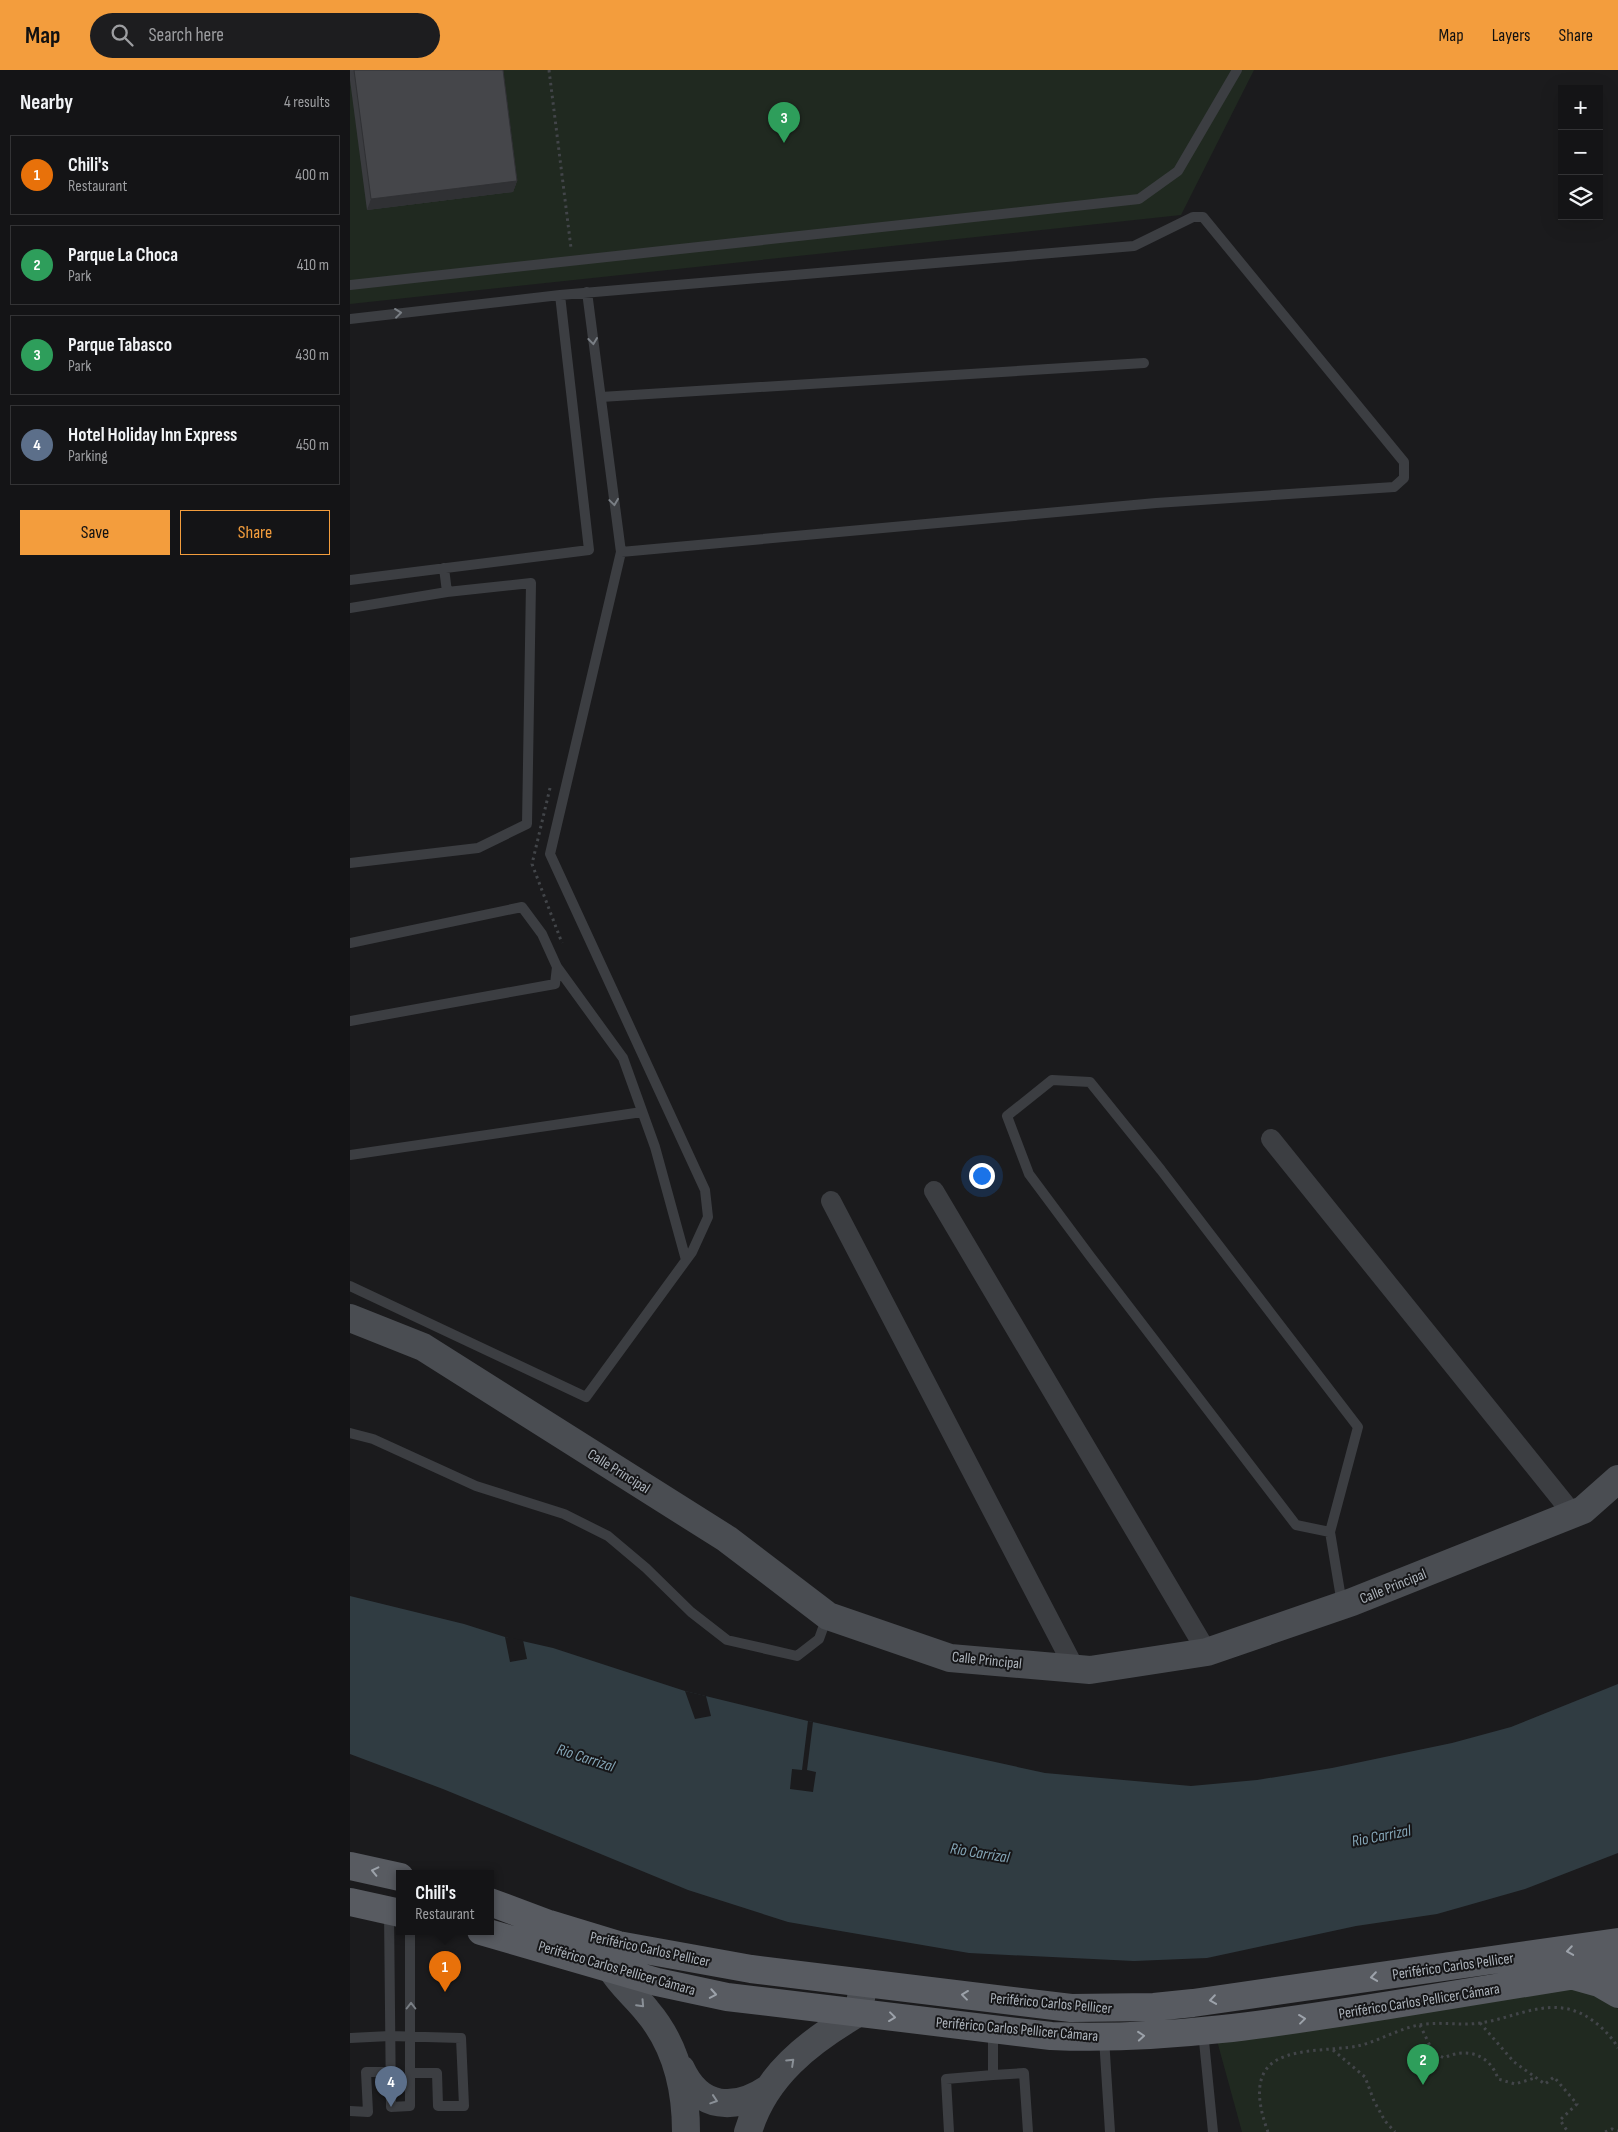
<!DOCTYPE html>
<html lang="en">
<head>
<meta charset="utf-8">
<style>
  :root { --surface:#141416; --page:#1d1d1f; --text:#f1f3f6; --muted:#9d9ea1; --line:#333335; --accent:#f39d3d }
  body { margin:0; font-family:"Sofia Sans Condensed",sans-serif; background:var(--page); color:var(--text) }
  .controls { position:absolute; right:15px; top:15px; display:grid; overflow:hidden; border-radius:0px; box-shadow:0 5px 20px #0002 }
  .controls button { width:45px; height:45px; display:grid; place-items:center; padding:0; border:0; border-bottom:1px solid var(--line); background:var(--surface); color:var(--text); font:25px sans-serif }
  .you { position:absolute; left:631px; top:1105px; width:18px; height:18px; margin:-12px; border:4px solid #fff; border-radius:50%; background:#1a73e8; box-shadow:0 0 0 8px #1a73e833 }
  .badge { display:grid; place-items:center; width:32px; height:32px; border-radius:50%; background:var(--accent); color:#fff; font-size:16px; font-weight:700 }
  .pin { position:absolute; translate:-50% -41px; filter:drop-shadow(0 1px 2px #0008) }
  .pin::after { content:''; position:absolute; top:26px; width:18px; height:15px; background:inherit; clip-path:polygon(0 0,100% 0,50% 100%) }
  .popup { position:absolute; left:46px; top:1800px; width:98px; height:65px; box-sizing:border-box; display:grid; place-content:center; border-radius:0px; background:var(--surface); filter:drop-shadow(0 1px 4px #0005); font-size:16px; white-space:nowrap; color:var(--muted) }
  .popup b { font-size:19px; color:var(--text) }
  .popup::after { content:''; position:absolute; left:50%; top:100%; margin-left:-10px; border:10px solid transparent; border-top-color:var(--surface) }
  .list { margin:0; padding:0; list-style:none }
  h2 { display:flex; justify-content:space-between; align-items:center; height:65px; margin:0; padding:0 20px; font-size:21px }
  h2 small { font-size:16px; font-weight:400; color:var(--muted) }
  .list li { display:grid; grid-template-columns:32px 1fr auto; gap:15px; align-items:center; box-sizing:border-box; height:80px; margin:0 10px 10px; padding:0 10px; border:1px solid var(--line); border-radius:0px }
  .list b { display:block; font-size:19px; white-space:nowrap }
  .list p { margin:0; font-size:16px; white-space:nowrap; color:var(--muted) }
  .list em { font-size:16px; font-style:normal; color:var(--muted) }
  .actions { display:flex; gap:10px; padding:15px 20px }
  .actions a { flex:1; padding:11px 0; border:1px solid var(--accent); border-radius:0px; text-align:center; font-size:18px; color:var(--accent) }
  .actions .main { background:var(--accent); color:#111 }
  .icon { flex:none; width:28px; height:28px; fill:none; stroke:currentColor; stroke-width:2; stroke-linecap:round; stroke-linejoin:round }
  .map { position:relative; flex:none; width:1268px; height:2062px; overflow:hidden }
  header { display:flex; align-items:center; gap:30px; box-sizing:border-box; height:70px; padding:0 25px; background:var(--accent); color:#111 }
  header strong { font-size:24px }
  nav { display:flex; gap:28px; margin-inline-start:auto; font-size:18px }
  .search { width:350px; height:45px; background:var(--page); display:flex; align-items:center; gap:12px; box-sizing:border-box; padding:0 18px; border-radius:28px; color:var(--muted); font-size:19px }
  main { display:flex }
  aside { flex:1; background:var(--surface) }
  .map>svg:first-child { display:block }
  .green { fill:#202920 }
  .water { fill:#303c42 }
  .pier { fill:#1b1b1d }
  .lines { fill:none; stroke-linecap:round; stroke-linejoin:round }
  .path { stroke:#424549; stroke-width:3; stroke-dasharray:2.5 4; stroke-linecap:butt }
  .lane { stroke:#3c3e42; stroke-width:10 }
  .street { stroke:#3c3e42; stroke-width:20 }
  .secondary { stroke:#4a4d52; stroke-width:28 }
  .primary { stroke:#585b61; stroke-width:28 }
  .wall { fill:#3b3c40 }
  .shaded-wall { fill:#303134 }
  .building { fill:#45464a; stroke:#303134 }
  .oneway { stroke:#7a7f85 }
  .oneway2 { stroke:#9ca2aa }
  .oneway3 { stroke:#8a9097 }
  .labels { text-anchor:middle; stroke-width:4; stroke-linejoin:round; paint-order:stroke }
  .street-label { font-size:15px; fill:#adb4bc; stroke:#161618 }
  .water-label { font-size:16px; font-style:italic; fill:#85a6b7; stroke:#161618 }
</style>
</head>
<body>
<header>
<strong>Map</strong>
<div class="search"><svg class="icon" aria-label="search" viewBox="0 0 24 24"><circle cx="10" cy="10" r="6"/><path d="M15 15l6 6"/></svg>Search here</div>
<nav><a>Map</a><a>Layers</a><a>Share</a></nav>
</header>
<main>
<aside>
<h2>Nearby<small>4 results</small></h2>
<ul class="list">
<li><span class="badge" style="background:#e8710a">1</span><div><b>Chili's</b><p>Restaurant</p></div><em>400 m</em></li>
<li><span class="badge" style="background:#2e9e5b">2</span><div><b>Parque La Choca</b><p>Park</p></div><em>410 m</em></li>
<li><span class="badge" style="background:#2e9e5b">3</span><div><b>Parque Tabasco</b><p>Park</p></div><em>430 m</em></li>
<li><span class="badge" style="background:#5c6f8a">4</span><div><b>Hotel Holiday Inn Express</b><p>Parking</p></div><em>450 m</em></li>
</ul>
<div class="actions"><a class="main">Save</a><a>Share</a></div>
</aside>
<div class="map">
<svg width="1268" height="2062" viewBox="0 0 1268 2062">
  <rect width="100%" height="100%" fill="#1b1b1d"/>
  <path class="green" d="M0,0H904L831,145L0,234Z
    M1220,1917L1257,1929L1268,1939V2062H892L866,1967Z"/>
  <path class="water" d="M0,1526L114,1554L155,1567L203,1578L335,1621L458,1651L695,1703L841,1716L907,1710L982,1698L1102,1673L1161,1657L1268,1614V1783L1175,1819L1087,1844L1006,1856L857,1888L784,1891L619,1883L438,1852L338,1820L93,1719L0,1684Z"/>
  <path class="pier" d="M155,1567L173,1570L177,1589L160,1592Z
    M335,1621L356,1626L361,1646L345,1649Z
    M458,1651L463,1652L457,1700L466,1702L463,1722L440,1719L442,1699L452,1700Z"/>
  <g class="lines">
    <path class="path" d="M199,0L221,178
      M200,718L182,794L212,873
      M1130,1953L1164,1992L1195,2014L1204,2007L1227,2034L1210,2050L1218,2062
      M1070,1955L1083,1982L1094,1988C1116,1977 1140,1984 1148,2009L1165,2014L1185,2008
      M983,1980L1015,2007L1024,2031L1035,2051L1045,2062
      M918,2062C911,2043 903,2014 918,1997C936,1977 983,1981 1008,1976C1029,1971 1048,1959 1069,1955C1089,1951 1110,1956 1130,1953C1160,1949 1191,1931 1222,1940C1240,1945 1260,1963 1268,1978
      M1255,2062L1262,2059L1268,2061"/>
    <path class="lane" d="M0,215L789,129L828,101L887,0
      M0,249L210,225L784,176L843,147H853L1054,392V408L1044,417L806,433L271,482
      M251,327L794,293
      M94,498L97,522
      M0,510L239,480L210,225
      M0,538L97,522L181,513L177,754L128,778L0,793
      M0,873L172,837L192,864L207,897L205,914L0,951
      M207,897L273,988L305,1077L336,1190
      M0,1085L292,1042
      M0,1216L236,1327L342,1182L358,1147L355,1120L200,784L271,482L237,222
      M0,1363L23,1369L126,1416L214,1444L258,1466L296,1498L341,1542L377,1570L447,1586L469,1569L477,1547
      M980,1462L946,1455L740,1186L679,1104L657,1046L702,1010L740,1012L811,1100L1008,1357L980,1462L992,1534
      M39,1841L41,2037L60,2036V1861
      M643,1961V2005L674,2003L678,2062
      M853,1961L863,2062
      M0,1968L40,1966L111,1968L114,2036H88L87,2003H60
      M754,1968L760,2062
      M0,2041L18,2042L16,2002H40
      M599,2062L596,2009L643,2005"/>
    <path class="street" d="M921,1069L1223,1444
      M584,1121L857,1582
      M481,1131L725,1599"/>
    <path class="secondary" d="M0,1248L73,1277L377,1469L478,1546L600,1588L740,1600L857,1582L1002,1532L1233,1440L1268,1409
      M264,1885L260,1897C270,1914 285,1926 297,1941C326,1975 336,2018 336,2062
      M331,1999C350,2040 385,2041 419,2018
      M398,2062C414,2006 460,1971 508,1943L514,1913"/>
    <path class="primary" d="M0,1796L50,1807
      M0,1832L50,1843
      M140,1832L199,1854L268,1875L401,1899L721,1938L804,1937L843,1933L1268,1872
      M131,1861L307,1912L377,1927L701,1966C814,1971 928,1953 1040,1935C1116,1923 1192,1911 1268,1898
      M1224,1906L1249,1913L1268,1924"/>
  </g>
  <path class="wall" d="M0,0H153L167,111L163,122L17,140L0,10Z"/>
  <path class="shaded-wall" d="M167,111L163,122L17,140L21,129Z"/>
  <path class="building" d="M4,0H153L167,111L21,129Z"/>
  <defs><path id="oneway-chevron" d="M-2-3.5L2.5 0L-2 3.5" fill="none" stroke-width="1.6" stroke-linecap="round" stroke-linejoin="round" transform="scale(1.25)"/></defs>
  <g class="oneway">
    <use href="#oneway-chevron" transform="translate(48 243) rotate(-7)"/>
    <use href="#oneway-chevron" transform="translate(243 271) rotate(83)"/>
    <use href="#oneway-chevron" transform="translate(264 432) rotate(82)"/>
    <use href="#oneway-chevron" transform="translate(61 1936) rotate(-90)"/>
  </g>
  <g class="oneway2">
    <use href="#oneway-chevron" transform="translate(25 1801) rotate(-167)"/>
    <use href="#oneway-chevron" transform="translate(1220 1881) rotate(171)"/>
    <use href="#oneway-chevron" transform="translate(1024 1907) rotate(172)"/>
    <use href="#oneway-chevron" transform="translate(363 1924) rotate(10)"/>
    <use href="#oneway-chevron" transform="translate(615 1925) rotate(-173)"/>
    <use href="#oneway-chevron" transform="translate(863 1930) rotate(172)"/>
    <use href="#oneway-chevron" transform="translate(542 1947) rotate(7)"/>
    <use href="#oneway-chevron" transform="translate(952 1949) rotate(-7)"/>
    <use href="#oneway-chevron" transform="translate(791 1966) rotate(-5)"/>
  </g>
  <g class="oneway3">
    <use href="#oneway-chevron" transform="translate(291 1934) rotate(47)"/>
    <use href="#oneway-chevron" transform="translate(441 1992) rotate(-43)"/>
    <use href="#oneway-chevron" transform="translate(364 2030) rotate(18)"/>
  </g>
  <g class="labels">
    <g class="street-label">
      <text transform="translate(269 1401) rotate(32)" y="5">Calle Principal</text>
      <text transform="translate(1043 1516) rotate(-22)" y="5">Calle Principal</text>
      <text transform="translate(637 1590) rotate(6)" y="5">Calle Principal</text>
      <text transform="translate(300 1879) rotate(12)" y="5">Periférico Carlos Pellicer</text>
      <text transform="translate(1103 1896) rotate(-8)" y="5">Periférico Carlos Pellicer</text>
      <text transform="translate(267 1898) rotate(16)" y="5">Periférico Carlos Pellicer Cámara</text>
      <text transform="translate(1069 1931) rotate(-9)" y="5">Periférico Carlos Pellicer Cámara</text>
      <text transform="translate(701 1933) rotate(5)" y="5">Periférico Carlos Pellicer</text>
      <text transform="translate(667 1959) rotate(5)" y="5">Periférico Carlos Pellicer Cámara</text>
    </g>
    <g class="water-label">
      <text transform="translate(236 1687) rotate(18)" y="6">Rio Carrizal</text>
      <text transform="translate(1031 1765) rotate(-11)" y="6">Rio Carrizal</text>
      <text transform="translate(630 1782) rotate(9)" y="6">Rio Carrizal</text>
    </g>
  </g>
</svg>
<div class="controls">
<button>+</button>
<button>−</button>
<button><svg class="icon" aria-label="layers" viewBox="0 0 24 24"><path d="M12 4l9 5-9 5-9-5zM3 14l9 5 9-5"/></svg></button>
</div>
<div class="you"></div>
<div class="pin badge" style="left:95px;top:1922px;background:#e8710a">1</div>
<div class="popup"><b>Chili's</b>Restaurant</div>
<div class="pin badge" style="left:1073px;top:2015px;background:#2e9e5b">2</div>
<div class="pin badge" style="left:434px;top:73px;background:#2e9e5b">3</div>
<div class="pin badge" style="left:41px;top:2037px;background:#5c6f8a">4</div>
</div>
</main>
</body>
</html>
